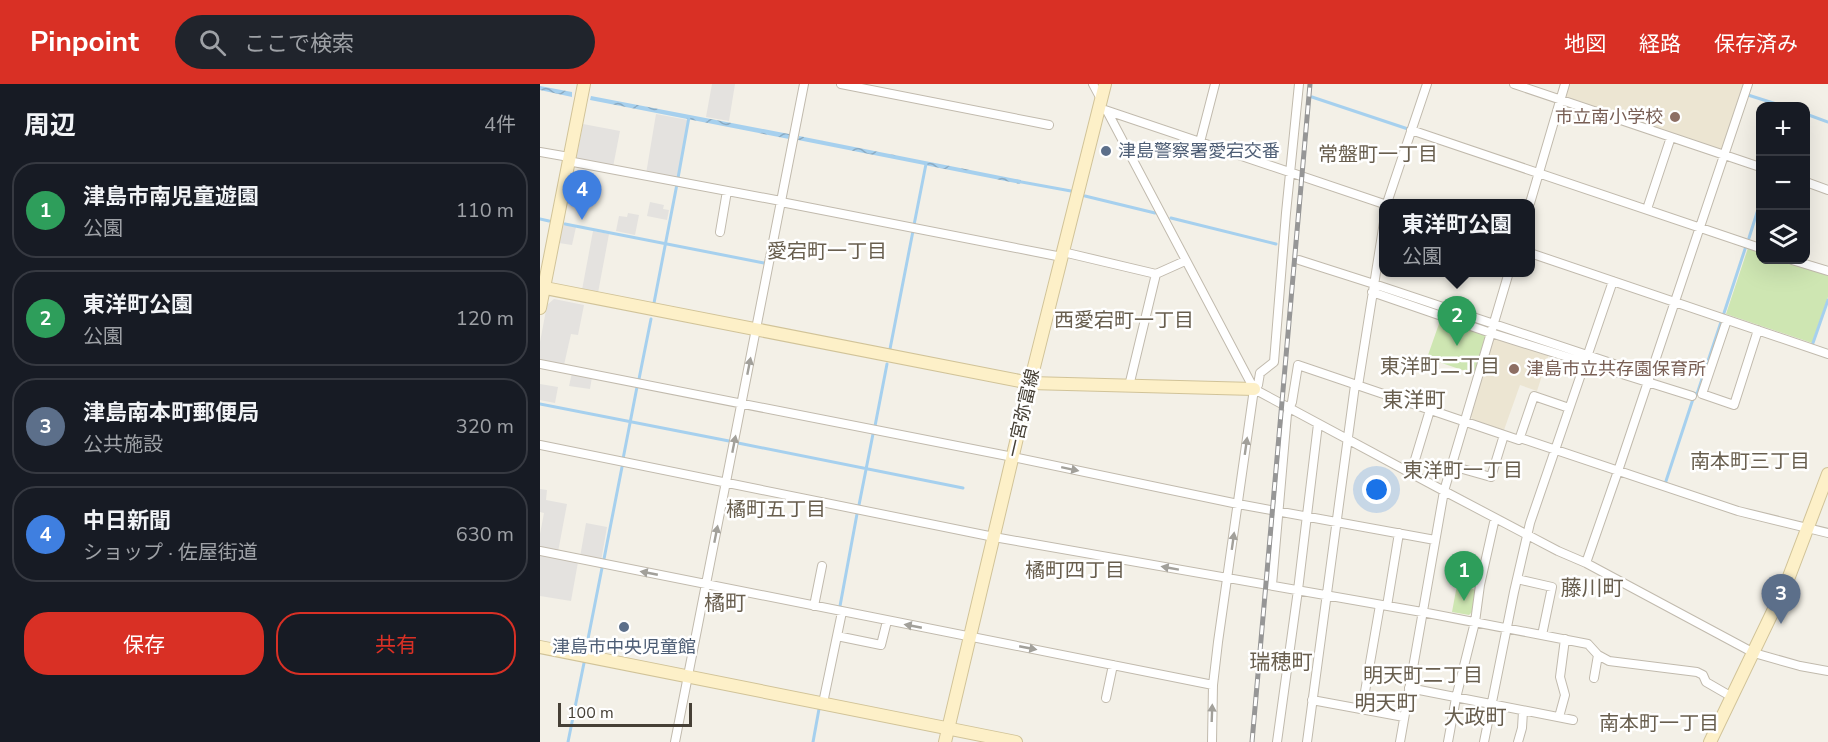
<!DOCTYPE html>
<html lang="ja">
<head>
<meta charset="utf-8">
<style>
  :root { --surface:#171b24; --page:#20242c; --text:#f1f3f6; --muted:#9ea1a6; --line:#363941; --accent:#d93025 }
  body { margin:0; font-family:"Nunito Sans","Noto Sans JP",sans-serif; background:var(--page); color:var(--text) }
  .controls { position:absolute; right:18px; top:18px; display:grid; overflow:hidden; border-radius:12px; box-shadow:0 6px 24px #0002 }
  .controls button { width:54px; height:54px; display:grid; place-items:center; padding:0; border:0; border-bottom:2px solid var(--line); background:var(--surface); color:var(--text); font:30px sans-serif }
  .scale { position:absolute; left:18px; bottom:15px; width:134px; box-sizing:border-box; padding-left:6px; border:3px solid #464036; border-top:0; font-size:16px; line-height:21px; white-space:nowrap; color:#464036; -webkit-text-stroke:4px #fff; paint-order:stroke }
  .you { position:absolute; left:837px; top:406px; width:21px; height:21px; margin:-15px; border:4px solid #fff; border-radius:50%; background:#1a73e8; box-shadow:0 0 0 9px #1a73e833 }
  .badge { display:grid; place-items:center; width:39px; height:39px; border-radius:50%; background:var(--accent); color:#fff; font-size:20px; font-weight:700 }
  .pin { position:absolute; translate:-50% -50px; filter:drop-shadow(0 2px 3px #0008) }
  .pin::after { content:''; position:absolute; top:32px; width:21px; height:18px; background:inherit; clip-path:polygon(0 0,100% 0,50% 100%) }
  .popup { position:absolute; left:839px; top:115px; width:156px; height:78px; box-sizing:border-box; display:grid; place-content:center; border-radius:12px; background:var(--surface); filter:drop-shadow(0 2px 4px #0005); font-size:20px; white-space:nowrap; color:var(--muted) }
  .popup b { font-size:22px; color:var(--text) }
  .popup::after { content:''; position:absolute; left:50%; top:100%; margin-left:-12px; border:12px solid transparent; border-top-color:var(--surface) }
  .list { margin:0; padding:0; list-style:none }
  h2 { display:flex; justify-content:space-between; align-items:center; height:78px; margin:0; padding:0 24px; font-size:26px }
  h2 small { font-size:20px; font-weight:400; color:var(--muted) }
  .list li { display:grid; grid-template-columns:39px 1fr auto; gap:18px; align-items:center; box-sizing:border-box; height:96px; margin:0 12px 12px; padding:0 12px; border:2px solid var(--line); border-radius:24px }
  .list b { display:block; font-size:22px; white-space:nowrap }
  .list p { margin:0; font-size:20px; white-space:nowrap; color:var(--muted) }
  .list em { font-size:20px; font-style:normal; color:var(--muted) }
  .actions { display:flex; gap:12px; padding:18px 24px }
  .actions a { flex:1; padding:14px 0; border:2px solid var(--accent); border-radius:24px; text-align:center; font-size:21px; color:var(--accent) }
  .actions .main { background:var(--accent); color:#fff }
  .icon { flex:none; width:33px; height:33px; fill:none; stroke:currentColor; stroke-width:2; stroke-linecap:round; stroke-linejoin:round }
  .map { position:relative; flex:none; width:1288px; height:658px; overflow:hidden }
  header { display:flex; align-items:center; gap:36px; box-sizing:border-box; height:84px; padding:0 30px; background:var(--accent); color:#fff }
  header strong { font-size:28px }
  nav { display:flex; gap:33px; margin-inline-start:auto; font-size:21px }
  .search { width:420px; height:54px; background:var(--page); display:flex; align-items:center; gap:15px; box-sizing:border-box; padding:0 21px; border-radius:33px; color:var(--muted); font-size:22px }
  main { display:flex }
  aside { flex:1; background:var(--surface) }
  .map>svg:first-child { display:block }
  .education { fill:#ece5d2 }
  .green { fill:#cee6b2 }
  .parking { fill:#e4e2df }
  .water { fill:url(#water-waves) }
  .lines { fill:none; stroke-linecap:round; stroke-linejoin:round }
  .stream { stroke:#a6d0ee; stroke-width:3 }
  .street-casing { stroke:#c1baad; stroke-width:10 }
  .secondary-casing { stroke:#d1c398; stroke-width:14 }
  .street { stroke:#fff; stroke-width:8 }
  .secondary { stroke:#fdf0c8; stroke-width:12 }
  .rail-casing { stroke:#969696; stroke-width:5 }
  .rail { stroke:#fff; stroke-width:3; stroke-dasharray:9; stroke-linecap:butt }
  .oneway { fill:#a2a09a }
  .education-dot { fill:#8d6e63; stroke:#fff; stroke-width:2 }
  .service-dot { fill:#5c6f8a; stroke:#fff; stroke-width:2 }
  .labels { text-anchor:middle; stroke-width:5; stroke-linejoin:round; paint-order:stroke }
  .education-label { font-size:18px; fill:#785e54; stroke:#fff; text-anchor:end }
  .service-label { font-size:18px; fill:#4e5e75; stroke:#fff; text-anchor:start }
  .street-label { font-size:18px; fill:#464036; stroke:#fff }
  .neighbourhood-label { font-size:20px; fill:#685e4e; stroke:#fff }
  .quarter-label { font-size:21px; fill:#685e4e; stroke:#fff }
</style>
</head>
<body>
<header>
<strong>Pinpoint</strong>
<div class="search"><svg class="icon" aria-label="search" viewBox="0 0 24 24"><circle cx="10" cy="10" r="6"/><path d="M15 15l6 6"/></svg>ここで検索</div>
<nav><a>地図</a><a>経路</a><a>保存済み</a></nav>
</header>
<main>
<aside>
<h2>周辺<small>4件</small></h2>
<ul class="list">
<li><span class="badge" style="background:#2e9e5b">1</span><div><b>津島市南児童遊園</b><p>公園</p></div><em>110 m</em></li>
<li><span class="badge" style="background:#2e9e5b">2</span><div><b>東洋町公園</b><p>公園</p></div><em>120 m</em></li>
<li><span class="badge" style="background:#5c6f8a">3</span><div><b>津島南本町郵便局</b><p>公共施設</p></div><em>320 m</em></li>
<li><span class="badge" style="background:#3f7fe0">4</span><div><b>中日新聞</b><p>ショップ · 佐屋街道</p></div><em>630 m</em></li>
</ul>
<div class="actions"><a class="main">保存</a><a>共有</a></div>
</aside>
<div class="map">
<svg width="1288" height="658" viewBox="0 0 1288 658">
  <defs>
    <pattern id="water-waves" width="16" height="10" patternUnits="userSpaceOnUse" patternTransform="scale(1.5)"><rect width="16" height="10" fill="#a6d0ee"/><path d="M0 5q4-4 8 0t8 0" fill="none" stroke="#89aac2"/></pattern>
  </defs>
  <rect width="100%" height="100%" fill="#f3f0e7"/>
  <path class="education" d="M1029,0H1203L1182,65L1178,66L1025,13Z
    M954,251L1009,270L997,307L980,301L964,346L932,336L931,332Z"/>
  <path class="green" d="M1208,164L1220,168V176H1241L1288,190V213L1272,259L1186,230Z
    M901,234L946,251L934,290L887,274Z
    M917,501L929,503L935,506L932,528L929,531L912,528Z"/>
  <path class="parking" d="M172,0H195L189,37L166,33Z
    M116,30L148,36L137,95L106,90Z
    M43,40L80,47L73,83L36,76Z
    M110,118L124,121L123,125L129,126L127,136L107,132Z
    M88,129L99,131L95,151L76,147L79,132L87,133Z
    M23,141L36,143L32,161L19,159Z
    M53,147L69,150L58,209L42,206Z
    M14,215L44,221L38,251L31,250L24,281L0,277V258L7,221Z
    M32,289L52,293L50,305L29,302Z
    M0,300L18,303L15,319L0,316Z
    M0,405L7,406L6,416L27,420L18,468L0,464V450L4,429L0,428Z
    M46,439L67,443L61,477L40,473Z
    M0,470L38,478L31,517L0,512Z"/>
  <path class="water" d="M0,2L32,8V13L0,6Z
    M51,12L249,50V55L50,16Z
    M259,52L481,96L480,100L258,56Z"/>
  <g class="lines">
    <path class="stream" d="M1208,11L1243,22
      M772,13L868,45
      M1266,30L1288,38
      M138,94L149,33
      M476,97L531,107
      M545,112L615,129
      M631,134L736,160
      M0,135L9,137
      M25,140L224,179
      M374,141L386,80
      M1209,154L1220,119
      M114,219L137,100
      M1184,229L1206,162
      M1273,259L1288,216
      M350,265L373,147
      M99,295L111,235
      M1153,309L1157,310L1181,238
      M0,320L189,357
      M335,342L347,280
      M198,359L423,404
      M83,375L97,303
      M1125,400L1153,315
      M319,421L333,350
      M64,475L82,383
      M300,522L317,430
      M46,565L62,484
      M28,658L44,579
      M273,658L279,625"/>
    <g class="street-casing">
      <path id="street" d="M301,0L509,41
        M553,0L561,15
        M974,0L1220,83
        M565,26L844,120
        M567,27L714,305L904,407L1018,467L1046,479L1214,569L1260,582L1288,587
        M871,46L1220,164
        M660,58L675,0
        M0,68L29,73
        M28,77L241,117
        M1266,98L1288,106
        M241,118L522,173
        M847,119L887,0
        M990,119L1025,0
        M1107,125L1131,53
        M180,148L187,107
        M523,168L616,190L589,302
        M990,169L1288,270
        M759,176L834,200L1110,292
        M1252,176L1288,187
        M616,190L645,177
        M832,208L951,249L1152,312
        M1187,236L1162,310L1194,321L1218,246
        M0,280L473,373L698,420L895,456
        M818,302L844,138
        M980,354L1198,427L1288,449
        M0,361L454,453L882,528L1048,560L1058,571L1069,577L1157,588L1163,591L1166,598L1192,613
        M912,382L951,393L964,351
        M871,389L890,326
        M0,467L673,601
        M1046,479L1078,387L1208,0
        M977,495L1012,503L1002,551
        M732,501L747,330L752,318L758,281L979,356L994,312L1029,324
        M274,522L282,482
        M847,522L859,449
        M297,552L341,561L347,537
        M1054,594L1058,571
        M869,604L1033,636
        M566,614L573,581
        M772,616L864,633
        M283,619L302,528
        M822,625L840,521
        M1019,633L1025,611L1020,593L1025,555
        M135,658L264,0
        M672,658L673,601L678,558L714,305L718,301L720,289L734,278L746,129L759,0
        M737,658L758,506L778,340
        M767,658L815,301
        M860,658L904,407L969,188
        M908,658L916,614L935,538L940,501L955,434
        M944,658L974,508L990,439L1073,197
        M978,658L982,644L983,627"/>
    </g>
    <g class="secondary-casing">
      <path id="secondary" d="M0,203L490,299L714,305
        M0,224L44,0
        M0,563L476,658
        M405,658L490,299L565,0
        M1170,658L1247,498L1288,390"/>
    </g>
    <use href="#street" class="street"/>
    <use href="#secondary" class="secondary"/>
    <g class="rail-casing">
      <path id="rail" d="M712,658L770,0"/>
    </g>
    <use href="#rail" class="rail"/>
  </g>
  <defs><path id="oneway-solid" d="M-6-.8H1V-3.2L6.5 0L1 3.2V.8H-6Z" transform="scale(1.5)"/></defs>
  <g class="oneway">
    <use href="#oneway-solid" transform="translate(209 282) rotate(-79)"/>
    <use href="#oneway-solid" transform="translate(194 360) rotate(-79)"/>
    <use href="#oneway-solid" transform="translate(706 362) rotate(-82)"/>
    <use href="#oneway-solid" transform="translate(530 385) rotate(12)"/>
    <use href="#oneway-solid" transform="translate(176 450) rotate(-79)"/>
    <use href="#oneway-solid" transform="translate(693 457) rotate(-82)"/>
    <use href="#oneway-solid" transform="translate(630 484) rotate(-170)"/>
    <use href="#oneway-solid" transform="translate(109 489) rotate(-169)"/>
    <use href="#oneway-solid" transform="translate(373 542) rotate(-169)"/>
    <use href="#oneway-solid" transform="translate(488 564) rotate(11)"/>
    <use href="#oneway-solid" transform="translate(672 629) rotate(-88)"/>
  </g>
  <g class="education-dot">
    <circle cx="1135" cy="33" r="6"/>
    <circle cx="974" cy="285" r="6"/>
  </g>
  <g class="service-dot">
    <circle cx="566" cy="67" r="6"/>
    <circle cx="84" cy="543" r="6"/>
  </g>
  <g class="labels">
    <g class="education-label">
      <text x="1123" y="39">市立南小学校</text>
      <text x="986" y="291" text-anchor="start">津島市立共存園保育所</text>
    </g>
    <g class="service-label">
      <text x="578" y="73">津島警察署愛宕交番</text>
      <text x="84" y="569" text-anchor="middle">津島市中央児童館</text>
    </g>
    <g class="street-label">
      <text transform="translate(483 329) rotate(-77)" y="6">一宮弥富線</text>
    </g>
    <g class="neighbourhood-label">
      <text x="838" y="77">常盤町一丁目</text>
      <text x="287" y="174">愛宕町一丁目</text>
      <text x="584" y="243">西愛宕町一丁目</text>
      <text x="900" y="289">東洋町二丁目</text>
      <text x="1210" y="384">南本町三丁目</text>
      <text x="923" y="393">東洋町一丁目</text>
      <text x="236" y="432">橘町五丁目</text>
      <text x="535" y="493">橘町四丁目</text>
      <text x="883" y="598">明天町二丁目</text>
      <text x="1119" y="646">南本町一丁目</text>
    </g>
    <g class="quarter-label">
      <text x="874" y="323">東洋町</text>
      <text x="1052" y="511">藤川町</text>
      <text x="185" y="526">橘町</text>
      <text x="741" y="585">瑞穂町</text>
      <text x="846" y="626">明天町</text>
      <text x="935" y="640">大政町</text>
    </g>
  </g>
</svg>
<div class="controls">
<button>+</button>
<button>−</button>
<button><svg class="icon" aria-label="layers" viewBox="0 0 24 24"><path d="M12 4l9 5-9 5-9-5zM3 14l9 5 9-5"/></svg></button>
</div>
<div class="scale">100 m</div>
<div class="you"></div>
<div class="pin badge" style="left:924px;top:517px;background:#2e9e5b">1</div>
<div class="pin badge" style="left:917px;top:262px;background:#2e9e5b">2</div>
<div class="popup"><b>東洋町公園</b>公園</div>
<div class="pin badge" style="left:1241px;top:540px;background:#5c6f8a">3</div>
<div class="pin badge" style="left:42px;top:136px;background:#3f7fe0">4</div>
</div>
</main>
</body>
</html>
